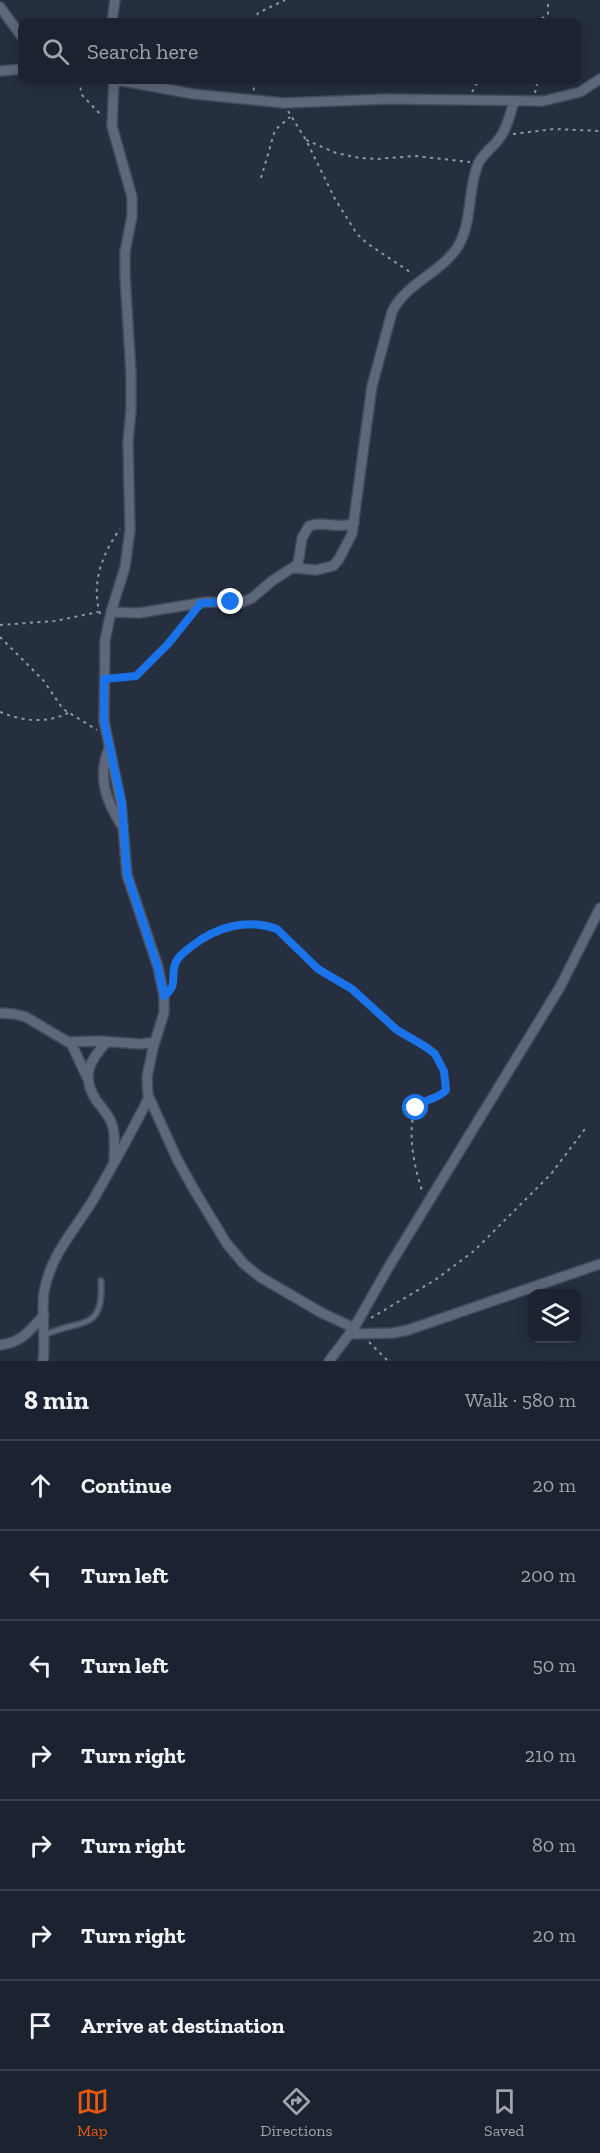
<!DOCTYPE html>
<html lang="en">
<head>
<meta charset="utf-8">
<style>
  :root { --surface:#1c2330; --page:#252b38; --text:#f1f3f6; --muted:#a0a4ab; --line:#3a404c; --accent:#ea580c }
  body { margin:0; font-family:"Zilla Slab",serif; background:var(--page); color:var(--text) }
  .controls { position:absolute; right:18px; bottom:18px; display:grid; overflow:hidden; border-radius:12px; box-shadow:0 3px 15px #0003 }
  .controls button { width:54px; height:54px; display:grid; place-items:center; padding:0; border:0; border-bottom:2px solid var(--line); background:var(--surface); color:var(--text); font:30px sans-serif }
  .stop { position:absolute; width:18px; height:18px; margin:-14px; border:4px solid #1a73e8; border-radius:50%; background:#fff }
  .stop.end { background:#1a73e8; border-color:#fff; box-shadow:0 2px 6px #0008 }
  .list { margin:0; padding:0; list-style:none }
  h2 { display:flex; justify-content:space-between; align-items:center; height:78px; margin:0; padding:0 24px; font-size:26px }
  h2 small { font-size:20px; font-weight:400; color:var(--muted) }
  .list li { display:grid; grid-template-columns:39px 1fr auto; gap:18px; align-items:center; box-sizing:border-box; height:90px; padding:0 24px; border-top:2px solid var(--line) }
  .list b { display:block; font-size:22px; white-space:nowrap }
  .list em { font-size:20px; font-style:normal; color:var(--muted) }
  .icon { flex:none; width:33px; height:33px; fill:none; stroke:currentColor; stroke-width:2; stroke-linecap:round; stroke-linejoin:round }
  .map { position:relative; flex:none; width:600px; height:1361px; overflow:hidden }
  .search { position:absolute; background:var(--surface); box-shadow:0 3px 15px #0003; left:18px; right:18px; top:18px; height:66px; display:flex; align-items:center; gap:15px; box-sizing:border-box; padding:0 21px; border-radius:12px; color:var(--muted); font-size:22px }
  .sheet { height:708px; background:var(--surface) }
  nav { display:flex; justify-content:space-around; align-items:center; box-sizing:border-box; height:84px; border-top:2px solid var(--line); background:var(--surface); font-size:16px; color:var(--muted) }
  nav a { display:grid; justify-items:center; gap:3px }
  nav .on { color:var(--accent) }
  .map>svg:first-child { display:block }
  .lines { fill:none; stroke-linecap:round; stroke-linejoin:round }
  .service-casing { stroke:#434b59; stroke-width:8 }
  .minor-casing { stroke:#434b59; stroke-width:12 }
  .path { stroke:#9098a6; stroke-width:2; stroke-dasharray:3 4.5; stroke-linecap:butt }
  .service { stroke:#5d687c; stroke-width:4.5 }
  .minor { stroke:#5d687c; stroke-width:9 }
  .route { stroke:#1a73e8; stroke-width:8 }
</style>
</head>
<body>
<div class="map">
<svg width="600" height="1361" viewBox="0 0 600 1361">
  <rect width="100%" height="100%" fill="#252f40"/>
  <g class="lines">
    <g class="service-casing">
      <path id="service" d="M45,1335C80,1318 104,1333 101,1281"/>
    </g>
    <g class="minor-casing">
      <path id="minor" d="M0,7L22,37
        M112,22L115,0
        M0,71L22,69
        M114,80L112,126L132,197V216L125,252V275L131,374V410L128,442L130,530L125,567L111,612L105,640L104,721L121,803L127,875L158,967L164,996V1013L153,1048L147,1077L148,1095L178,1161L196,1193L227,1244L244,1264L260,1277L322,1313L354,1328
        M116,80L194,94L284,103L387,99L543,101L580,92L600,79
        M294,568L316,570L333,566L339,559L352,534L372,386L392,312C405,284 439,274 457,248C473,223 467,191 478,164C483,153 495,146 501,136C508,126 510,113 514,102
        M111,612L139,613L206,602L241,603L252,598L272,581L298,564L302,538L309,526C324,520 339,530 354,523
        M109,748C97,778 106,801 122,826
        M0,1013L14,1014L26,1017L68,1042L100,1041L141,1044L155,1042
        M107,1042C89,1060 81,1077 96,1100C102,1108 109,1115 112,1124C116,1135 114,1149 114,1161
        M71,1043L87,1077
        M349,1334L393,1333L408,1330L600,1264
        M0,1345C22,1343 30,1330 44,1315
        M43,1361C46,1338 41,1315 44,1292C51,1252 78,1227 96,1195C114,1163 133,1130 149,1097
        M329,1361L354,1328L388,1268L560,987L600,908"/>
    </g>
    <path class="path" d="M254,22L258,13L285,0
      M535,22L548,15
      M548,22V0
      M80,80L81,94L102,116
      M253,80L254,92
      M472,92L479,80
      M535,93L538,80
      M288,111L306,140L335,199L357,234L368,244L413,274
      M513,134L554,129L600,131
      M306,140L336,153L360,158L377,159L415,156L470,162
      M261,178L275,130L290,117
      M100,614C91,583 102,554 120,529
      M0,625L55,621L98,612
      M0,637L43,680L63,709L97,730
      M114,678L129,677L139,674L168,644L191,614
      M0,712C22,721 46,724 68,713
      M173,986C175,979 172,969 175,963C178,956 186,950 192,946C216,928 247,918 277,929L318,969L353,989L397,1030L426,1047L435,1054L442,1065L447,1087L442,1095L419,1104C404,1123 415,1172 423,1193
      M371,1318L435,1280L474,1251L551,1174L585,1129
      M369,1342L388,1361"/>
    <use href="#service" class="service"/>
    <use href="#minor" class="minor"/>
  </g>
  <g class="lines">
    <path class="route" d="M231,602L201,603L168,644L136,676L104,679V721L122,803L127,874L158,968L164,996C180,984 169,975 176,962C179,955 187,950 192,946C216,927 247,918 277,929L318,969L352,989L397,1030L426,1047L435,1054L444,1071L446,1090C438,1100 424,1098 416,1108"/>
  </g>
</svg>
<div class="controls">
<button><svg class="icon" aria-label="layers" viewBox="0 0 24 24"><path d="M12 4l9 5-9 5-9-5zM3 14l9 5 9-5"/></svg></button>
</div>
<div class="stop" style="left:416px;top:1108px"></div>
<div class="stop end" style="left:231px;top:602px"></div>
<div class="search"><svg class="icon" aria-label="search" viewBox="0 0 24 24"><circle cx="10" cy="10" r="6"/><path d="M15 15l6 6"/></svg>Search here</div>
</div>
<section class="sheet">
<h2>8 min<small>Walk · 580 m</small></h2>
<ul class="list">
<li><svg class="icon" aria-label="ahead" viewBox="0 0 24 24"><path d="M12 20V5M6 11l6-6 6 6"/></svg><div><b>Continue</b></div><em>20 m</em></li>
<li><svg class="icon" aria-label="left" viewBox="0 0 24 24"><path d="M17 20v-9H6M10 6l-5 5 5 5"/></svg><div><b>Turn left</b></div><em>200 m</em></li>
<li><svg class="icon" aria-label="left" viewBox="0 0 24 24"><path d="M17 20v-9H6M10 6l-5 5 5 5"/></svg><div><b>Turn left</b></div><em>50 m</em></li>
<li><svg class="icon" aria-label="right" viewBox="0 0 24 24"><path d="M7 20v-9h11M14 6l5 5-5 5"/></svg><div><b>Turn right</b></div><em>210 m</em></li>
<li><svg class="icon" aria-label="right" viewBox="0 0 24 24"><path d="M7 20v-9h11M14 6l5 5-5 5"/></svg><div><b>Turn right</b></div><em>80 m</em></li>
<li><svg class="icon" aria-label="right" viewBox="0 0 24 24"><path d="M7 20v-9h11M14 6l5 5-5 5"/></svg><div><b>Turn right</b></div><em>20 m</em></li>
<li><svg class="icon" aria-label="arrive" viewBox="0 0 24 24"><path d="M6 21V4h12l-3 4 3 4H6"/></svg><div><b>Arrive at destination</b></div></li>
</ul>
</section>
<nav>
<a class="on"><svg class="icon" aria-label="map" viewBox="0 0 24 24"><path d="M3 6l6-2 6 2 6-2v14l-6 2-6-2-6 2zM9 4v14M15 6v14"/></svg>Map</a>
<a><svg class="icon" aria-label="directions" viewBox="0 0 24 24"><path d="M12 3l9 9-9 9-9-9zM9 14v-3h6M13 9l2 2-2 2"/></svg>Directions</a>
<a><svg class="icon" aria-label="saved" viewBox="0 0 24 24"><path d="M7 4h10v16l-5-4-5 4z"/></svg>Saved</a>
</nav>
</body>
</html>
